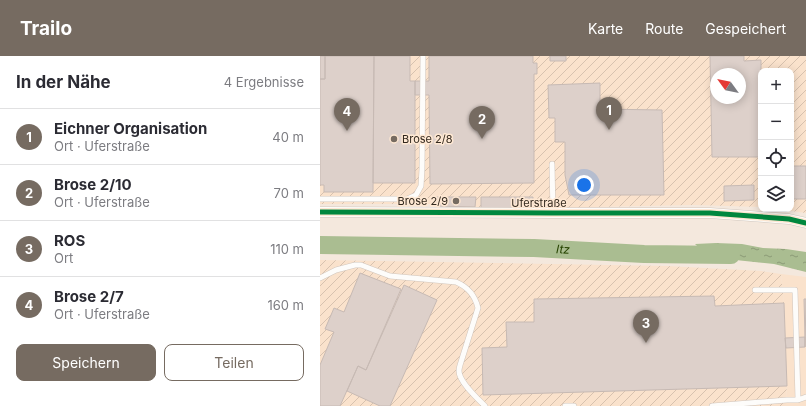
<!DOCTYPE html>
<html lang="de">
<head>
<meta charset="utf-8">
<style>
  :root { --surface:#fff; --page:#f2f2f3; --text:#2b2b33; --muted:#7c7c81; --line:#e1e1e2; --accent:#766b61 }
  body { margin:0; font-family:Inter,sans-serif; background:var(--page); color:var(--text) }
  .controls { position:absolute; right:12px; top:12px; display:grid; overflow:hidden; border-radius:8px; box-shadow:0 2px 10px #0003 }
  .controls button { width:36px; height:36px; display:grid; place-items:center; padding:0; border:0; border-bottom:1px solid var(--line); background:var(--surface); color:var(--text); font:20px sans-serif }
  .compass { position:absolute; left:390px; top:12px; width:36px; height:36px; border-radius:50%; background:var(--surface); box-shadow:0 2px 10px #0003; rotate:303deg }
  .you { position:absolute; left:264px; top:129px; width:14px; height:14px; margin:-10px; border:3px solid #fff; border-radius:50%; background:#1a73e8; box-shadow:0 0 0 6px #1a73e833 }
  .badge { display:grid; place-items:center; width:26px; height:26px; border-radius:50%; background:var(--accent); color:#fff; font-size:13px; font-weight:700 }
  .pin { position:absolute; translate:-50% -33px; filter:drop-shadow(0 1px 2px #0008) }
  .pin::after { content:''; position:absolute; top:21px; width:14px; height:12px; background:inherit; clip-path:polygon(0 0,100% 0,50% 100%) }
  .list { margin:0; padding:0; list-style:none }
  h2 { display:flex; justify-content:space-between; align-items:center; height:52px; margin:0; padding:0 16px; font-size:17px }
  h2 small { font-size:13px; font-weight:400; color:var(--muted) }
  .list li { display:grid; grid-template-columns:26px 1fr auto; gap:12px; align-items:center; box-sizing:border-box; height:56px; padding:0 16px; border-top:1px solid var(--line) }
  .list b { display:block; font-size:15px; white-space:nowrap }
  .list p { margin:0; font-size:13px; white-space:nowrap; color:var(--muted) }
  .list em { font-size:13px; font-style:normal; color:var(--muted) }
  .actions { display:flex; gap:8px; padding:12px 16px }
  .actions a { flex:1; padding:9px 0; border:1px solid var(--accent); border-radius:8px; text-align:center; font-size:14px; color:var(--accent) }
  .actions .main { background:var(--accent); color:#fff }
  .icon { flex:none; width:22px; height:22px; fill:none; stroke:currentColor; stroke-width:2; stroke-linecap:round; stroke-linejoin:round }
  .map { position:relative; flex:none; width:486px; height:350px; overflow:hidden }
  header { display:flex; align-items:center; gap:24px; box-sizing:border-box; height:56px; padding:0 20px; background:var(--accent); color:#fff }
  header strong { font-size:19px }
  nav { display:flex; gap:22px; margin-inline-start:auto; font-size:14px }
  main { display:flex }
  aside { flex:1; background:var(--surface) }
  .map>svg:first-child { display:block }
  .built { fill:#fae2cc }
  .industrial { fill:url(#industrial-furrows); fill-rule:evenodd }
  .water { fill:url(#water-ripples) }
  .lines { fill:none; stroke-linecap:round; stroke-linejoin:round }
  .river { stroke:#aabd91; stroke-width:18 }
  .building { fill:#ddd0ca; stroke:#c7bab4; fill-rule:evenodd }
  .lane-casing { stroke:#d1c6bd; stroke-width:6 }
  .street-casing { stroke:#d1c6bd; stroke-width:11 }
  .lane { stroke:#fdfcfa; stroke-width:5 }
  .street { stroke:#fdfcfa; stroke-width:10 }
  .cycleway-casing { stroke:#fee8d3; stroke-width:8 }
  .cycleway { stroke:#00873e; stroke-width:5 }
  .poi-dot { fill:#766b61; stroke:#fee8d3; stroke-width:1.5 }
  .labels { text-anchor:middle; stroke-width:3; stroke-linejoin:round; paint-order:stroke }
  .poi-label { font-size:11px; fill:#32281e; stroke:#fee8d3; text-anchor:start }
  .street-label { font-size:11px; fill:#32281e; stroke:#fee8d3 }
  .water-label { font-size:12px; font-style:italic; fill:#284502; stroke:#fee8d3 }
</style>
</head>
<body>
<header>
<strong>Trailo</strong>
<nav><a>Karte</a><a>Route</a><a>Gespeichert</a></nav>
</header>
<main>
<aside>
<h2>In der Nähe<small>4 Ergebnisse</small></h2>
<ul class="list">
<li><span class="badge">1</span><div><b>Eichner Organisation</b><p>Ort · Uferstraße</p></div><em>40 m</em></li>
<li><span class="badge">2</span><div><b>Brose 2/10</b><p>Ort · Uferstraße</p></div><em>70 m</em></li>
<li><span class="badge">3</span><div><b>ROS</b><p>Ort</p></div><em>110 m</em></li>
<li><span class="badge">4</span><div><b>Brose 2/7</b><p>Ort · Uferstraße</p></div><em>160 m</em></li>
</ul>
<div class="actions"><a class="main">Speichern</a><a>Teilen</a></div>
</aside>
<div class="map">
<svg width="486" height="350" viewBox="0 0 486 350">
  <defs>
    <pattern id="industrial-furrows" width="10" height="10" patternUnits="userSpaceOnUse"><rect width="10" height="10" fill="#fae2cc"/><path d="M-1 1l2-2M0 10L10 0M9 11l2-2" fill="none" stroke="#d7c2af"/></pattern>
    <pattern id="water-ripples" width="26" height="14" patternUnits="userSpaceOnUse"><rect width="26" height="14" fill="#aabd91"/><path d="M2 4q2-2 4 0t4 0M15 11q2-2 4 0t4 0" fill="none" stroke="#8b9a76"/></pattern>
  </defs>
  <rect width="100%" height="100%" fill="#f4e8dd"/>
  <path class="built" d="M461,218L486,221V350H467L464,247Z"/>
  <path class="industrial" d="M0,0H486V157L456,153H471V15H441V151L374,149L222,152H161L116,150V148H0ZM396,18H420V42H396Z
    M0,204L347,210L441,215L461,218L464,247L467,350H0Z"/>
  <path class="water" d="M396,187L422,188L443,192L466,193L486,196V216L454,208L406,203L393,205L375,188Z"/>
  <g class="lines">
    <path class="river" id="s1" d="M0,189L214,192L324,198L411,199"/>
  </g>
  <path class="building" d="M0,0H5V23H0Z
    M5,0H54L53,136H4V129H0V23H5Z
    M54,0H90V25H95V127H53Z
    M109,0H213V7H217V18H214V127L110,128L109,39H95V25H109Z
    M230,0H246V5H230Z
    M390,0H424V5L441,4V101H392ZM396,18H420V42H396Z
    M280,27V53L342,54L344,139H249L245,119V86H235V62H229L228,29Z
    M471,110H486V143H471Z
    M434,129V144L404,145V130Z
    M116,141H156L155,151L116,150Z
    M161,141H213V152H161Z
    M40,217L81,233L46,314L38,310L20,350H0V309L14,276L5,273L14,252L24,256Z
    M84,229L117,244L70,350H60L27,335L38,310L46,314Z
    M394,240L395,250L464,247L467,330L163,339L162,292L187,291L186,266H214V243Z
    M484,243H486L485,291V281Z
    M485,281V291L466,292L465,282Z"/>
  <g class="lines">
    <g class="lane-casing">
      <path id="lane" d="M232,108L233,157
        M0,143H87L96,139L101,130L102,113L103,0
        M0,222L16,214L35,209H41L70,220L136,226C148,231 155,239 158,252L141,306C140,309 139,312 139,315C139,326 158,343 165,350
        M435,234H475L478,344
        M245,350H254
        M392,350L467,344H478L486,341"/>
    </g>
    <g class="street-casing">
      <path id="street" d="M0,156L233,157H390L469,163L486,167"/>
    </g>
    <use href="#lane" class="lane"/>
    <use href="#street" class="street"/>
    <g class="cycleway-casing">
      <path id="cycleway" d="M0,156L233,157H390L469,163L486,167"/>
    </g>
    <use href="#cycleway" class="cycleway"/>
  </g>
  <g class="poi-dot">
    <circle cx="74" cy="83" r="4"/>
    <circle cx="136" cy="145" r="4"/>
  </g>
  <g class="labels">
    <g class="poi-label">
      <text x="82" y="87">Brose 2/8</text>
      <text x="128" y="149" text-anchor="end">Brose 2/9</text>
    </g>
    <g class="street-label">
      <text x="219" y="151">Uferstraße</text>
    </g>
    <g class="water-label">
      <text dy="4" stroke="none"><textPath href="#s1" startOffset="243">Itz</textPath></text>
    </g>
  </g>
</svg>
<div class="controls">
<button>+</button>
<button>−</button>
<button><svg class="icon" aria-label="locate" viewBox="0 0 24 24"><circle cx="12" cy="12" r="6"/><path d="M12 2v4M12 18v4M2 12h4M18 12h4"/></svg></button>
<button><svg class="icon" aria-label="layers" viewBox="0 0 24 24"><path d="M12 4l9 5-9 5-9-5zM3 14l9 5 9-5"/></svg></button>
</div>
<svg class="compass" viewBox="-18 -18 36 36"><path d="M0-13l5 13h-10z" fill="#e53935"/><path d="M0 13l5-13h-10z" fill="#7c7c81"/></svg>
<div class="you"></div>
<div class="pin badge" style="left:289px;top:74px">1</div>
<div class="pin badge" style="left:162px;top:83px">2</div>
<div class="pin badge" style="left:326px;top:287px">3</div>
<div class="pin badge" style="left:27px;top:75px">4</div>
</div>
</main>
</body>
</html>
